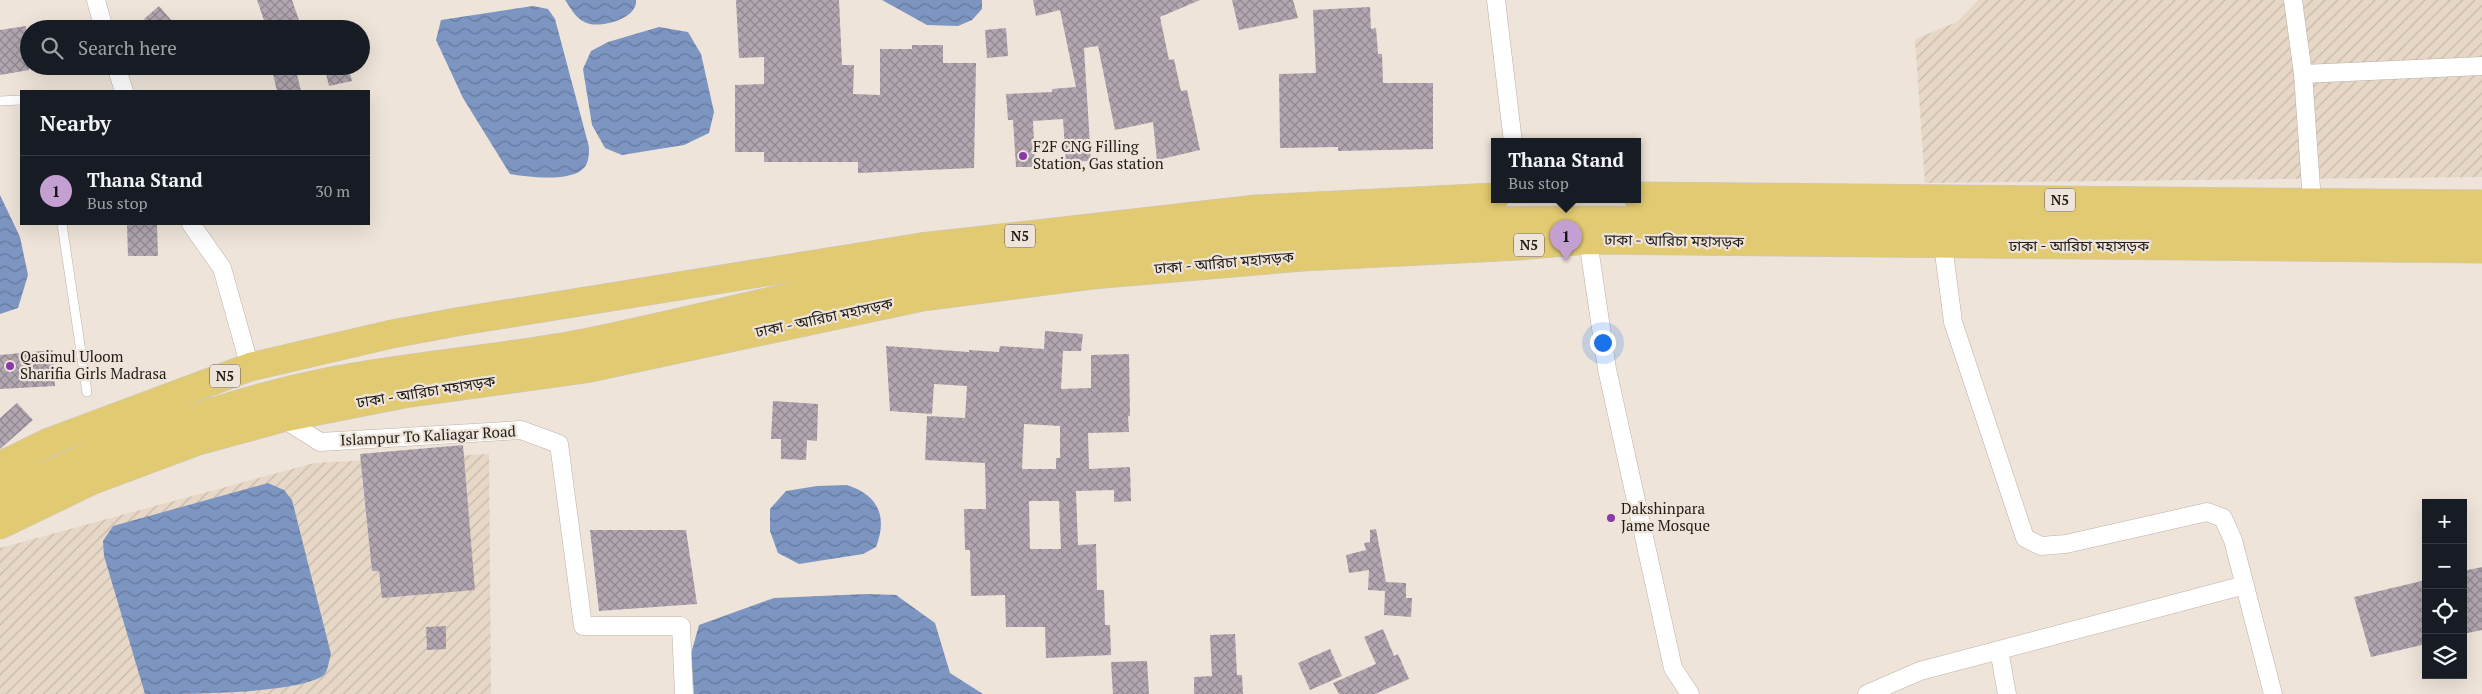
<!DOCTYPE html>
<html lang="en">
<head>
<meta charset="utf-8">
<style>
  :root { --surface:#171b24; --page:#20242c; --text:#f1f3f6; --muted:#9ea1a6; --line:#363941; --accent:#c49fd2 }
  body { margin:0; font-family:"PT Serif","Noto Sans Bengali",serif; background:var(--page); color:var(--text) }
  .controls { position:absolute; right:15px; bottom:15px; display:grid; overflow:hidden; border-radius:0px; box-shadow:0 5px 20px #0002 }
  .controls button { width:45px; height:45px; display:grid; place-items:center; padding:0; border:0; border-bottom:1px solid var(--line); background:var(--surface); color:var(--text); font:25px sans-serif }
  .you { position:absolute; left:1602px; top:342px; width:18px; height:18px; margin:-12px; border:4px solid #fff; border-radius:50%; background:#1a73e8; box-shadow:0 0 0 8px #1a73e833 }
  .badge { display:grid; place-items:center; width:32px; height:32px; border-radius:50%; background:var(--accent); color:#111; font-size:16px; font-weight:700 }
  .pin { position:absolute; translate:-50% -41px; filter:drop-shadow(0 1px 2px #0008) }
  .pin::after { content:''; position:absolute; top:26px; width:18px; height:15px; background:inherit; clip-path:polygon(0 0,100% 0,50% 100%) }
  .popup { position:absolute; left:1491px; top:138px; width:150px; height:65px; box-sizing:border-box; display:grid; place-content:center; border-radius:0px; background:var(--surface); filter:drop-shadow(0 1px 4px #0005); font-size:16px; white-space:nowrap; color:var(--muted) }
  .popup b { font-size:19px; color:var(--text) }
  .popup::after { content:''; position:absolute; left:50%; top:100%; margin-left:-10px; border:10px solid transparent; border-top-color:var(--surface) }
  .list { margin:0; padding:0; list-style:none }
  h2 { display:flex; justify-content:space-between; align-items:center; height:65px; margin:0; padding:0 20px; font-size:21px }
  h2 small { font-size:16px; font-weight:400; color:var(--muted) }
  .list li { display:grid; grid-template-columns:32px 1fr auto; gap:15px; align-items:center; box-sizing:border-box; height:70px; padding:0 20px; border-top:1px solid var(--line) }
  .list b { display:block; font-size:19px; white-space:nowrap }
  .list p { margin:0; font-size:16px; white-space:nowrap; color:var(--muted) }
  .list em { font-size:16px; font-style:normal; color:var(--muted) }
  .icon { flex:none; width:28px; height:28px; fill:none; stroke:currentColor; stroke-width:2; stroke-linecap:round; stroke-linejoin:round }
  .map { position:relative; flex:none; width:2482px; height:694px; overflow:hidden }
  .search { position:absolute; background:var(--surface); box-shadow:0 5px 20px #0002; left:20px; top:20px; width:350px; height:55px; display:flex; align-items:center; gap:12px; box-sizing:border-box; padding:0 18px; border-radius:28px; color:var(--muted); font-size:19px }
  .panel { position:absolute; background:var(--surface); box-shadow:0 5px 20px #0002; left:20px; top:90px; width:350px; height:135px; border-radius:0px }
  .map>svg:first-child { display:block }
  .industrial { fill:url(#industrial-furrows) }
  .water { fill:url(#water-waves) }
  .building { fill:url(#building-cross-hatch); fill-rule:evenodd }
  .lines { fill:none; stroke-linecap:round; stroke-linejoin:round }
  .service-casing { stroke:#bbb1a6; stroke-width:10 }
  .minor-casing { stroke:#bbb1a6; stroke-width:19 }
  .trunk-casing { stroke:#c9c8c7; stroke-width:29 }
  .service { stroke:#fff; stroke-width:9 }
  .minor { stroke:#fff; stroke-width:18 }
  .trunk { stroke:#e2ca72; stroke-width:28 }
  .poi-dot { fill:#8c38a6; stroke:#eee4d9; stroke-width:2 }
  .labels { text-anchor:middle; stroke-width:4.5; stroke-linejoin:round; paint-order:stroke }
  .shield { fill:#eee4d9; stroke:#5d5751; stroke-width:1 }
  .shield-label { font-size:14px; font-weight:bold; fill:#1f1b17 }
  .poi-label { font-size:15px; fill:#1f1b17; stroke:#eee4d9; text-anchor:start }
  .street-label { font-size:15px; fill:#1f1b17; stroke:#eee4d9 }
</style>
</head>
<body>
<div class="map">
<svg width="2482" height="694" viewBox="0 0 2482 694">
  <defs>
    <pattern id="industrial-furrows" width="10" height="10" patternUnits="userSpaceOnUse" patternTransform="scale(1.25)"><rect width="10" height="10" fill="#e7d7c7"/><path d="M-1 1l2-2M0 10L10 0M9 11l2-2" fill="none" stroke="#c6b8aa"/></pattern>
    <pattern id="water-waves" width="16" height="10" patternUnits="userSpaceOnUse" patternTransform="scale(1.25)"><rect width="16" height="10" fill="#7d95c1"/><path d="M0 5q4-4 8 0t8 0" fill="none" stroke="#66799c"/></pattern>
    <pattern id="building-cross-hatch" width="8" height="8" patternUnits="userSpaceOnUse" patternTransform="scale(1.25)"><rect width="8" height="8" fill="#b2a7b1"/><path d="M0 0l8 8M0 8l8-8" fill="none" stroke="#90878f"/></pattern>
  </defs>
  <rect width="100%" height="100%" fill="#eee4d9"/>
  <path class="industrial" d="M1978,0H2482V177L1925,183L1915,39L1957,22Z
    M489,454L491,694H0V548L314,463Z"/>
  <path class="water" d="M565,0H636C638,18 604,27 590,24C577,21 572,10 565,0Z
    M882,0H982V9L972,20L958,26L927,25Z
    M533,6L548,9L555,19L589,147C589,152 589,158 587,163C579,184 528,177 510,174L463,98L436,40L441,20Z
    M659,27L688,32L701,54L714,112L709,133L684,145L622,155L605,148L592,125L587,94L583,69L591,51L608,42Z
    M0,195L20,237L28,275L18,308L0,314Z
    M268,483L284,490L292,500L331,654C329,660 328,671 324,675C299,694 184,694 145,694L104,556L103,541L113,526Z
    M847,485C878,495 888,516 876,547L863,554L799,564L778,553L770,531V509L786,491L817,486Z
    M867,594L896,595L935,623L950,673L983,694H694L691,654L699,625L774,598Z"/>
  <path class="building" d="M257,0H292L302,29H267Z
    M736,0H839L842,65H854L853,94L880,95V49H912V45H943V63H976L974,168L858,173V162H764V152H735V85L764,84V57L739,58Z
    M1033,0H1200L1160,17L1169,60L1174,59L1181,91L1187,90L1200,150L1157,160L1153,122L1115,130L1098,46L1084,48L1091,161L1066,162L1063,119L1033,121L1035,167H1016L1013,120H1008L1006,94L1052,92V89L1076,87L1060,10L1036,16Z
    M1232,0H1293L1298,18L1239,30Z
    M159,6L179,29H152L144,19Z
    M1370,7L1371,29L1376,28L1378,54H1382L1383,83H1433V149L1338,151V147L1280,148L1279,74L1316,73L1313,10Z
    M26,26L29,70L0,75V30Z
    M1006,28L1008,56L987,58L985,30Z
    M271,66H295L301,91H277Z
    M324,66H348L352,81L329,86Z
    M127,225H157L158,256H128Z
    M1045,331L1083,334L1081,351H1063L1061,389L1091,388V355L1129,354L1130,416H1128L1129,432L1088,433L1089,469L1130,467L1131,501L1114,502V490L1076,491L1078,545L1096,544L1097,590H1104L1105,625H1110L1111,655L1046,658L1045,627H1006L1005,595L971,596L970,550H965L964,509H986L985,463L925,460L927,416L965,418L967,386L934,384L932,414L890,411L886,346L969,352V350L999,352L1000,346L1044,349ZM1024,424L1060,426V458H1056V469H1022ZM1029,501H1059L1061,549H1030Z
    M53,350L55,386L0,389V355Z
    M773,401L818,404L817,441L807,440L806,460L781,459V439H771Z
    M17,403L33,420L0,449V418Z
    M463,445L475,590L382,598L379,571H372L360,454Z
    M1376,529L1386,582L1406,583V598H1412L1411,617L1384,615L1385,591L1368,590L1369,570L1349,573L1346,555L1366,550L1364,543L1370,542V530Z
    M590,530H686L697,604L599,611Z
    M2482,567V630L2463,634V571Z
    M2426,580V644L2371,657L2354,597Z
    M446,626V649L427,650L426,627Z
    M1383,629L1394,656L1398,654L1409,679L1375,694H1339L1333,683L1376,664L1364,637Z
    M1235,634L1237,675H1242L1243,694H1194V677L1212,676L1210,635Z
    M1330,649L1342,676L1310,690L1298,663Z
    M1147,661L1149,694H1113L1111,662Z"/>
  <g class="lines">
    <g class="service-casing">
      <path id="service" d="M0,101L21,100
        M62,224L87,392"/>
    </g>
    <g class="minor-casing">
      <path id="minor" d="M96,0L104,29
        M1496,0L1513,142
        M2293,0L2303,74L2312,202
        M116,66L124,91
        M2303,74L2482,66
        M191,224L222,268L250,367
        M1588,240L1607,369L1673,668L1690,694
        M1943,245L1953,322L2025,538L2041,546L2066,544L2207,512L2223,518L2233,540L2273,694
        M282,418L320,442L521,430L559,444L583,626H681L684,694
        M1999,650L2007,694
        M1867,694L1920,671L2245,585"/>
    </g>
    <g class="trunk-casing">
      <path id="trunk" d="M1637,196L2482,204
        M0,466L49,442L250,367L392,334L462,321L921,247L1256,209L1495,197
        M0,495C104,449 210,406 322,383C408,365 497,360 584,343C720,315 855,277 992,260C1155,239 1320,227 1484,221C1572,219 1661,221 1749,221C1993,220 2238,225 2482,230
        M0,525L91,481L198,441L282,418L404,394L585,369L922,297L1092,275L1303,257L1519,246L1588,240L2482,249"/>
    </g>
    <use href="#service" class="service"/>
    <use href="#minor" class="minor"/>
    <use href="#trunk" class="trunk"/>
  </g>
  <g class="poi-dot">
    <circle cx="1023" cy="156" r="5"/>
    <circle cx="10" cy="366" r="5"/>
    <circle cx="1611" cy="518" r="5"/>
  </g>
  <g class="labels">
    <g class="shield">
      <rect x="2045" y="188.5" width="30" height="23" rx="4"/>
      <rect x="1005" y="224.5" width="30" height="23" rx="4"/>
      <rect x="1514" y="233.5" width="30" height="23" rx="4"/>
      <rect x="210" y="364.5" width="30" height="23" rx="4"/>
    </g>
    <g class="shield-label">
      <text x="2060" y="205">N5</text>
      <text x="1020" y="241">N5</text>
      <text x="1529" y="250">N5</text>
      <text x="225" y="381">N5</text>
    </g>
    <g class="poi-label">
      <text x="1033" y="152">F2F CNG Filling<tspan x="1033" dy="17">Station, Gas station</tspan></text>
      <text x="20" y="362">Qasimul Uloom<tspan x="20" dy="17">Sharifia Girls Madrasa</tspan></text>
      <text x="1621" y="514">Dakshinpara<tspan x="1621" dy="17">Jame Mosque</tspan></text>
    </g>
    <g class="street-label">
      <text transform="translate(1674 241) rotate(1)" y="5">ঢাকা - আরিচা মহাসড়ক</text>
      <text x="2079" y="251">ঢাকা - আরিচা মহাসড়ক</text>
      <text transform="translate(1224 263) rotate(-5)" y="5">ঢাকা - আরিচা মহাসড়ক</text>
      <text transform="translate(824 318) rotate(-12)" y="5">ঢাকা - আরিচা মহাসড়ক</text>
      <text transform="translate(426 392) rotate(-9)" y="5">ঢাকা - আরিচা মহাসড়ক</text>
      <text transform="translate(428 436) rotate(-3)" y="5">Islampur To Kaliagar Road</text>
    </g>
  </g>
</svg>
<div class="controls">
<button>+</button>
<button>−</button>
<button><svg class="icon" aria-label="locate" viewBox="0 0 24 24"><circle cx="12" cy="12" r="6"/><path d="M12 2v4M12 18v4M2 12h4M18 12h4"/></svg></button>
<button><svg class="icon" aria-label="layers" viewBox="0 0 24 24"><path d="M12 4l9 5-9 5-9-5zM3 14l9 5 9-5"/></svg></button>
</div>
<div class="you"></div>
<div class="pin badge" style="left:1566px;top:261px">1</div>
<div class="popup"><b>Thana Stand</b>Bus stop</div>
<div class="search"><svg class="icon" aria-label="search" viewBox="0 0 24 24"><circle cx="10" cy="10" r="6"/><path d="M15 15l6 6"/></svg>Search here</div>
<section class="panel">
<h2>Nearby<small></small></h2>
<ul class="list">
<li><span class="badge">1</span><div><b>Thana Stand</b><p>Bus stop</p></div><em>30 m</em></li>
</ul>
</section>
</div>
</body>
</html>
